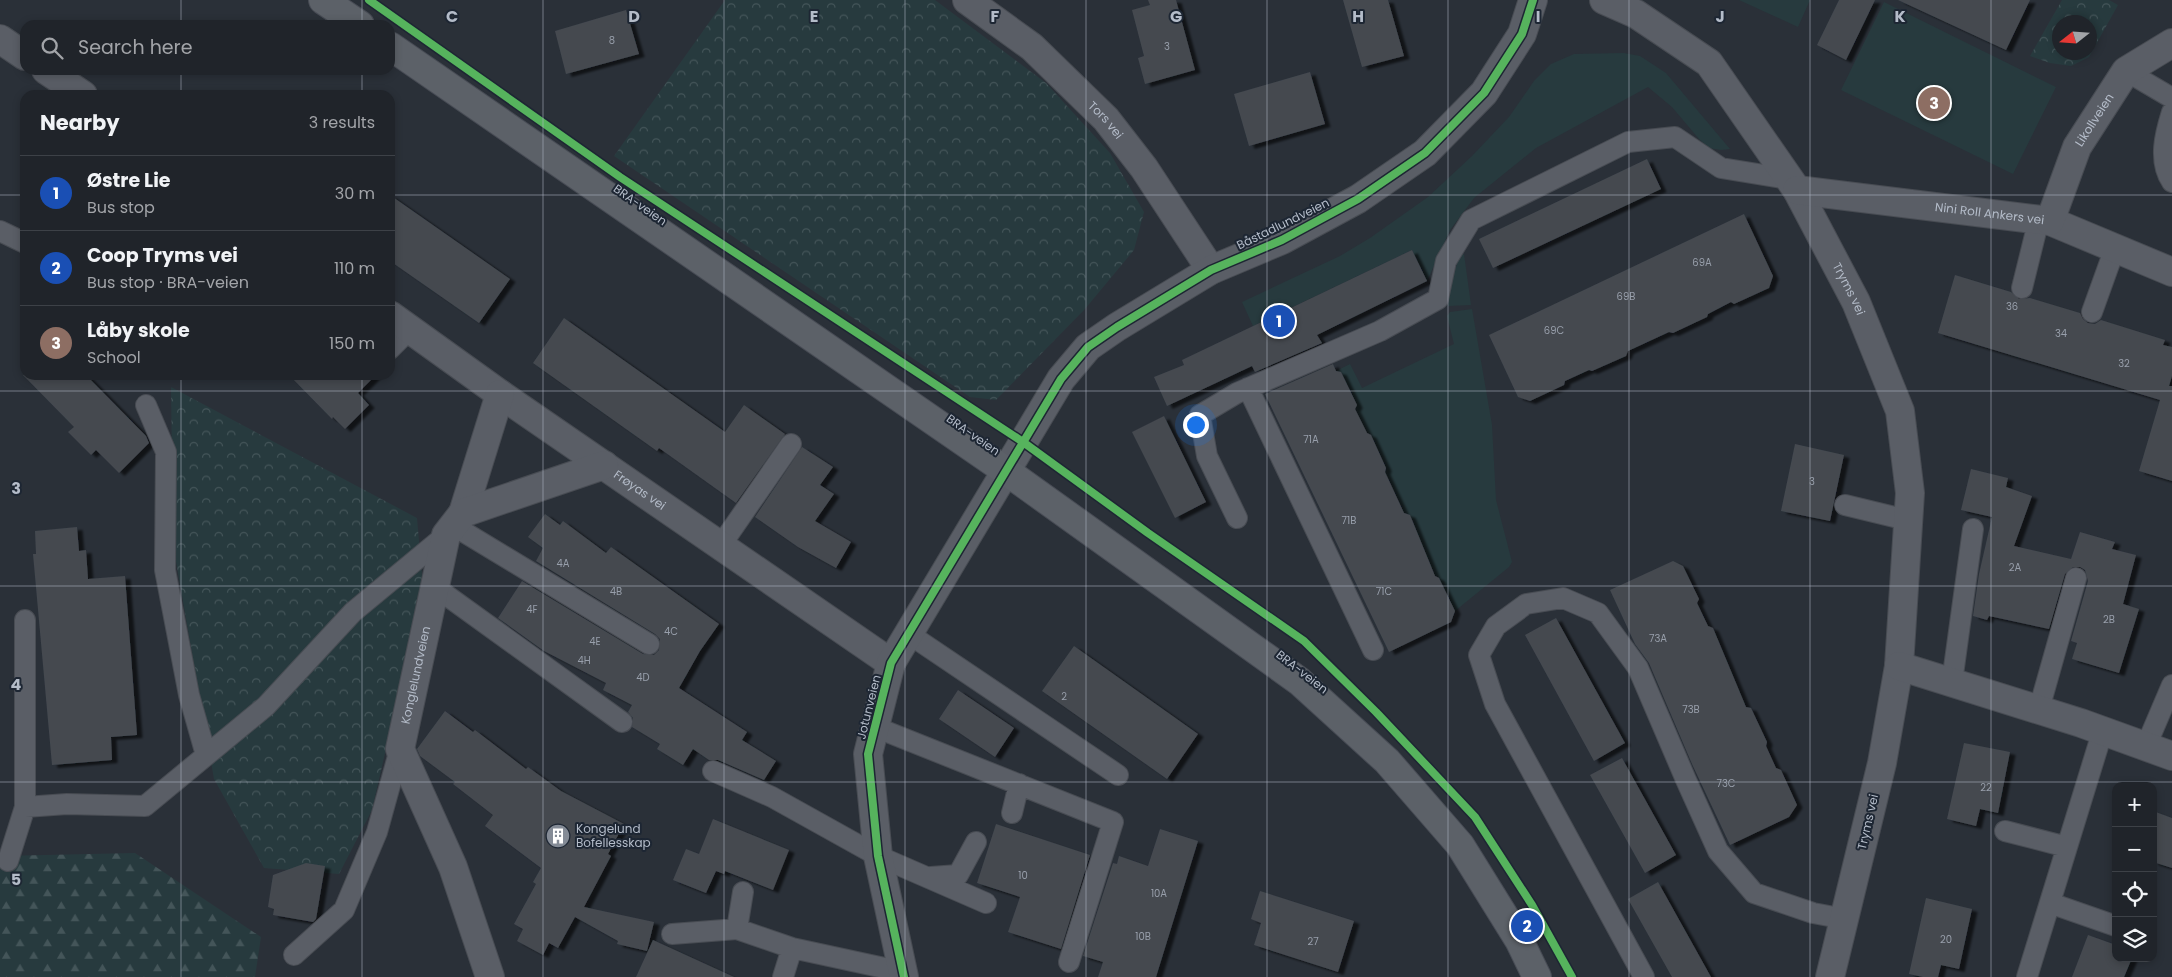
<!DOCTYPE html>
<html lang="en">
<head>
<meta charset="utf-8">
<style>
  :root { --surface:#20242a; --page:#2d3036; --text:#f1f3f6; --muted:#a2a4a8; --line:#3d4147; --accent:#848b96 }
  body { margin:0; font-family:Poppins,sans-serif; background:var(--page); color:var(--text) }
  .controls { position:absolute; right:15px; bottom:15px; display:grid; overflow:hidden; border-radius:10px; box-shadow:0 2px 8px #0003 }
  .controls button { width:45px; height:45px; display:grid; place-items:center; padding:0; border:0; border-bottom:1px solid var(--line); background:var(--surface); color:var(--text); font:25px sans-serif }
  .compass { position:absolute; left:2052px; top:15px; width:45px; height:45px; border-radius:50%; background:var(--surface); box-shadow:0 2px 8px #0003; rotate:253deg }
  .you { position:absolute; left:1195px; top:424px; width:18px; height:18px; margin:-12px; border:4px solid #fff; border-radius:50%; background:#1a73e8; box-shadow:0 0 0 8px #1a73e833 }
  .badge { display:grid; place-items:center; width:32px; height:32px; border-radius:50%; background:var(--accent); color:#fff; font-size:16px; font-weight:700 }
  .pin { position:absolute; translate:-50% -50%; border:2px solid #fff; box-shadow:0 1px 5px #0006 }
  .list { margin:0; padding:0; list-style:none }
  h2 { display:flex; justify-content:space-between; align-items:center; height:65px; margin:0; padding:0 20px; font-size:21px }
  h2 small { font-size:16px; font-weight:400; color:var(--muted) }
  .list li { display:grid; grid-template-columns:32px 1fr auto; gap:15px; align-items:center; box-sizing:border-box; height:75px; padding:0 20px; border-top:1px solid var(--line) }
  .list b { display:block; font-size:19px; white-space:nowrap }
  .list p { margin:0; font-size:16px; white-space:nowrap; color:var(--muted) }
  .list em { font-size:16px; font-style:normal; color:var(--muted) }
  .icon { flex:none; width:28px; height:28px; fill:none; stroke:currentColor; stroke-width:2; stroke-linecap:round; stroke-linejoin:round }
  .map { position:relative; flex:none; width:2172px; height:977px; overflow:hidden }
  .search { position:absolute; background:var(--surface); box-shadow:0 2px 8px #0003; left:20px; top:20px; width:375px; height:55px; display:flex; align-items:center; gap:12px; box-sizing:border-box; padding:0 18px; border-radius:15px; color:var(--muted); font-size:19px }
  .panel { position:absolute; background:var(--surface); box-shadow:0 2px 8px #0003; left:20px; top:90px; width:375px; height:290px; border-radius:15px }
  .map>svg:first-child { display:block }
  .green { fill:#273a3e }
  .forest { fill:url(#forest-firs) }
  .park { fill:url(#park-crowns); fill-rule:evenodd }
  .building { fill:#444950; filter:url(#shadow) }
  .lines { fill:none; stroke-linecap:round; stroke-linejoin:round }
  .service-casing { stroke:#484c53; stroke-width:22 }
  .minor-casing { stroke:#484c53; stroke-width:30 }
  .primary-casing { stroke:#484c55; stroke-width:30 }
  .service { stroke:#5a5e66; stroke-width:20 }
  .minor { stroke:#5a5e66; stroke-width:28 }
  .primary { stroke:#5c6168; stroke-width:28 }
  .cycleway-casing { stroke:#1d2633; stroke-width:11 }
  .cycleway { stroke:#56b35d; stroke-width:8 }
  .grid { fill:none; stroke:#b4bcc9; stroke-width:1; stroke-opacity:0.55 }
  .labels { text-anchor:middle; stroke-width:4; stroke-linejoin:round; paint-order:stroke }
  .number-label { font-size:10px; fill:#989fab }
  .street-label { font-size:12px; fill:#b4bcc9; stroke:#1d2633 }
  .poi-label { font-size:12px; fill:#b4bcc9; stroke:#1d2633; text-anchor:start }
  .grid-label { font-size:16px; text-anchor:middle; font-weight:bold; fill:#b4bcc9; stroke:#1d2633; stroke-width:4; stroke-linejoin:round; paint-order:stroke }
</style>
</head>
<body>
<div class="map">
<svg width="2172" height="977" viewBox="0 0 2172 977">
  <defs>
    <pattern id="forest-firs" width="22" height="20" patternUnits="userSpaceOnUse" patternTransform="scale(1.25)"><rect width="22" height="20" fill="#273a3e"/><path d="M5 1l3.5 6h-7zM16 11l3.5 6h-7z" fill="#445559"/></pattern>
    <pattern id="park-crowns" width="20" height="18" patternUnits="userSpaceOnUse" patternTransform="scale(1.25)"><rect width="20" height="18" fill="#273a3e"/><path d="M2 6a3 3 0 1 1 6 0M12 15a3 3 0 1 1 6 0" fill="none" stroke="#445559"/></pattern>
    <filter id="shadow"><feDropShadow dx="5.5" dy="3" stdDeviation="1" flood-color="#0009"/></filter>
  </defs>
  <rect width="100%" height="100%" fill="#2a3038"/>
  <path class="green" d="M1739,0H1810L1798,27Z
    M1884,2L2056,87L2013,174L1841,90Z
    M1624,53L1640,56L1666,73L1730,149L1721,150L1709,148L1699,139L1672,107L1648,87L1536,148L1474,198L1450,230L1427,281L1412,250L1253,326L1242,302L1340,256L1370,238L1428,197L1472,156L1509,117L1534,81L1551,64L1574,54Z
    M1464,254L1471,305L1448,306L1450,288L1459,256Z
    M1472,309L1492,425L1496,500L1512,562L1509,567L1455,611L1439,578L1435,576L1410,515L1404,513L1385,472L1386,468L1371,435L1367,433L1355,409L1357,405L1341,372L1336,371L1350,364L1362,388L1454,344L1447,316L1450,312Z"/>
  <path class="forest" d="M135,853L261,937L255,977H0V856Z"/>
  <path class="park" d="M725,0H935L1046,83L1110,153L1144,212L1134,250L1085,309L996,400L970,397L614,156Z
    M2062,0H2109L2118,5L2089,57L2071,66L2050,63L2030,56ZM2090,22V52H2060V22Z
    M171,387L417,518L423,587L372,810L339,874L264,868L214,779L173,544Z"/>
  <path class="building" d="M1148,0H1176L1195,70L1145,84L1138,58L1144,56L1132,10L1150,5Z
    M1343,0H1388L1404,56L1362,67Z
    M1839,0H1875L1846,60L1817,45Z
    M1898,0H2030L2006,50Z
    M626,10L639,54L566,74L555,31Z
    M1310,72L1325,124L1249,146L1234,94Z
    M1647,159L1661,189L1493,268L1479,239Z
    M390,195L510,279L479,323L390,261Z
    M1744,214L1773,276L1769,288L1734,304L1731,302L1708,314L1707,317L1673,333L1669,332L1628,351L1626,356L1592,371L1589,370L1565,381L1564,385L1530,401L1518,397L1489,335Z
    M1412,250L1427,281L1317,335L1322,343L1255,372L1252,366L1167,406L1154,377L1184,365L1182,360Z
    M1955,275L2011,292L2019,299L2030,298L2080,313L2083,319L2088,323L2095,324L2101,320L2165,340L2163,345L2172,347V376L2169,386H2172V481L2139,471L2160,400L1938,333Z
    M564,318L725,432L744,405L785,434L736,503L659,448L657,451L533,363Z
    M1333,364L1336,371L1341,372L1357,405L1355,409L1367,433L1371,435L1386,468L1385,472L1404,513L1410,515L1435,576L1439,578L1455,611L1451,622L1389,652L1265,394Z
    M23,375H86L146,436L149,443L119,473L96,450L91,455L68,432L74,427Z
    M289,375H376L358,393L369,405L345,429L333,417L332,419Z
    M1164,416L1206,502L1175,518L1132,432Z
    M1795,444L1844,455L1830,521L1781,511Z
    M802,447L833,467L820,485L834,494L815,521L851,542L836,568L798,547L755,517Z
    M1971,469L2008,478L2006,487L2032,496L2014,546L2071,559L2080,532L2115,542L2112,549L2136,555L2123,604L2139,609L2119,673L2072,659L2077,643L2071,641L2088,581L2085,570L2080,567H2073L2065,574L2049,629L1989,616L1987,620L1973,616L1979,574L1992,517L1961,510Z
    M545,514L560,525L563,521L606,553L611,547L719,624L700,651L679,688L747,732L742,740L776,761L764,780L718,760H709L693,749L683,765L657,749L660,744L632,727L633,718L628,712L632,705L603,690L606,683L544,651L498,618L522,581L643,654L654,655L659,650L660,639L655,634L536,561L543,548L528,537Z
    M77,527L79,551L86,550L88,579L125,576L137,735L111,737L112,760L52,765L33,554H36L35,531Z
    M1673,561L1683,566L1699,599L1697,603L1708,626L1713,628L1746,707L1751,708L1767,742L1766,746L1776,768L1781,770L1797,805L1789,817L1730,845L1692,764L1649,663L1635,644L1610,590Z
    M1556,618L1625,743L1594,761L1525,635Z
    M1074,646L1198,734L1167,779L1042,691Z
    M958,690L1014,728L995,757L939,719Z
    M445,711L473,732L475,730L526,769L528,767L561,791L624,824L608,854L611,856L584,907L654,922L647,951L617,944L618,941L575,917L558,948L549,943L543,955L517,941L523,929L514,924L536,884L533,882L541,868L485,826L493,815L453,784L455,782L420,756L417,749Z
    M1964,743L2010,752L1998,813L1980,809L1976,826L1947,819Z
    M1622,758L1676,855L1645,873L1590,775Z
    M2153,811L2172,818V868L2153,862Z
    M713,819L789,850L773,890L725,871L724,874L716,871L706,893L673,880L686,849L699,854Z
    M996,824L1090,855L1061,949L1008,932L1020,897L977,883Z
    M1160,829L1198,841L1156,977H1098L1103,962L1083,956L1113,863L1117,864L1119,856L1148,866Z
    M306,863L325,866L316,919L313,922L273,915L274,909L268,907L273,875Z
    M1658,882L1711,977H1672L1628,899Z
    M1260,891L1354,921L1338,972L1254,945L1261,923L1251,919Z
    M1926,898L1972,909L1959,969L1941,965L1938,977H1923L1909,974Z
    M2088,935L2116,945V958H2132L2124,977H2072Z
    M653,940L734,977H636Z"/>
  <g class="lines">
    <g class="service-casing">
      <path id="service" d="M2126,71L2172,98
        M2172,112C2165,134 2158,161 2172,182
        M0,231L25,243
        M2022,288L2039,219
        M2092,312L2115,248
        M390,349L410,329
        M1248,388L1373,650
        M146,405L166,452L165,570L189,695L206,755
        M1845,505L1907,520
        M1237,518L1207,456L1200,415L1237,393L1380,331L1438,299L1446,261L1471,220L1628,142L1675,137L1721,168L1788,179
        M454,526L649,644
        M721,545L791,444
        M435,587L622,722
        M25,620V807L67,804L145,806L266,706L353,612L446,535
        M909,634L1118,775
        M1952,682L1973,529
        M2039,709L2076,578
        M875,727L1113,822L1069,962
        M2146,746L2172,685
        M713,771L772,797L878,856L986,903
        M1012,813L1019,784
        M2005,831L2067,847
        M8,861L25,807
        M931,877L958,875L976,842
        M2050,903L2116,926
        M737,929L743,892
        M672,934L737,929L792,948L903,972
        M294,955L344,910L377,832L400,749
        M783,977L792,948
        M1644,977L1495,704L1479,655L1496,626L1526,604L1563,598L1598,613L1638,668L1686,780L1718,851L1754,893L1813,913L1845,919
        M2027,977L2103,730"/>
    </g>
    <g class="minor-casing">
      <g id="minor">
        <path id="s1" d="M967,0L1032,47L1106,119L1144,168L1211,270"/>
        <path id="s2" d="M1604,0L1636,14L1709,63L1797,190L1856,302L1900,411L1910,493L1899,666L1882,763L1830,977"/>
        <path d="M0,39L25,56"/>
        <path d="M46,70L83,95"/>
        <path id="s3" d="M1797,190L2050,221L2172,272"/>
        <path id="s4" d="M2050,221L2077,147L2126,71L2172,43"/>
        <path id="s5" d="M390,315L500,394L891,663"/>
        <path d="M463,513L500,394"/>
        <path d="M1899,666L2081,723L2172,756"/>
        <path id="s6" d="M490,977L453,867L400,749L446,535L463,513L604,465"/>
        <path d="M904,977L878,856L868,754L891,663L1061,379L1088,347L1117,327L1211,270L1282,240L1358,199L1425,153L1484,93L1522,34L1533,0"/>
      </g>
    </g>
    <g class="primary-casing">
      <path id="primary" d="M323,0L360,25
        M390,46L1006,471L1299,681L1387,761L1460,845L1519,940L1537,977"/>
    </g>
    <use href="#service" class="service"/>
    <use href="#minor" class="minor"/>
    <use href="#primary" class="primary"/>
    <g class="cycleway-casing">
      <path id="cycleway" d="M369,0L620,177L1023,442L1148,533L1304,641L1376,712L1475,817L1532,905L1572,977
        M904,977L878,856L868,754L891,663L1061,379L1088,347L1117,327L1211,270L1282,240L1358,199L1425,153L1484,93L1522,34L1533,0"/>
    </g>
    <use href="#cycleway" class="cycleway"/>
  </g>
  <path class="grid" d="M181,0V25M362,0V25M543,0V977M724,0V977M905,0V977M1086,0V977M1267,0V977M1448,0V977M1629,0V977M1810,0V977M1991,0V977M181,70V95M362,70V95M0,195H25M390,195H2172M181,375V977M362,375V977M0,391H2172M0,586H2172M0,782H2172"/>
  <defs>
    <g id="building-disc" transform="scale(1.25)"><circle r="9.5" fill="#848b96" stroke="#1d2633"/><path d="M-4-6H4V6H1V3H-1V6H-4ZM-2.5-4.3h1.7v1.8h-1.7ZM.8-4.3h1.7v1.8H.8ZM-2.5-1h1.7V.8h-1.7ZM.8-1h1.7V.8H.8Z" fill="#fff"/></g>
  </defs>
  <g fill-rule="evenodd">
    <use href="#building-disc" x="558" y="836"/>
  </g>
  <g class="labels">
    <g class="number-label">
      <text x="612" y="44">8</text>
      <text x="1167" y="50">3</text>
      <text x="1702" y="266">69A</text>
      <text x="1626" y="300">69B</text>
      <text x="2012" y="310">36</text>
      <text x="1554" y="334">69C</text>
      <text x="2061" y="337">34</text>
      <text x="2124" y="367">32</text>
      <text x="1311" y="443">71A</text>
      <text x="1812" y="485">3</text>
      <text x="1349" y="524">71B</text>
      <text x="563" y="567">4A</text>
      <text x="2015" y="571">2A</text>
      <text x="616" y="595">4B</text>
      <text x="1384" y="595">71C</text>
      <text x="532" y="613">4F</text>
      <text x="2109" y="623">2B</text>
      <text x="671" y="635">4C</text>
      <text x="1658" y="642">73A</text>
      <text x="595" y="645">4E</text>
      <text x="584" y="664">4H</text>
      <text x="643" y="681">4D</text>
      <text x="1064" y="700">2</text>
      <text x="1691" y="713">73B</text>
      <text x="1726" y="787">73C</text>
      <text x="1986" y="791">22</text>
      <text x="1023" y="879">10</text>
      <text x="1159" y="897">10A</text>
      <text x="1143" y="940">10B</text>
      <text x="1946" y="943">20</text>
      <text x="1313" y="945">27</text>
    </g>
    <g class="street-label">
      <text dy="4" stroke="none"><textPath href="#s1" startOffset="184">Tors vei</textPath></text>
      <text dy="4" stroke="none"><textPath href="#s4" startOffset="111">Likollveien</textPath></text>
      <text transform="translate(640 205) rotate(35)" y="4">BRA-veien</text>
      <text dy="4" stroke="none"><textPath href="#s3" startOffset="194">Nini Roll Ankers vei</textPath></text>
      <text transform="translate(1283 224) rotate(-26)" y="4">Båstadlundveien</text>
      <text dy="4" stroke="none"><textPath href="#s2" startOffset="389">Tryms vei</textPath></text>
      <text transform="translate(973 435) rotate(35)" y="4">BRA-veien</text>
      <text dy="4" stroke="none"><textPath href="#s5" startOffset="305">Frøyas vei</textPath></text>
      <text transform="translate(1302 672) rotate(38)" y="4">BRA-veien</text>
      <text dy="4" stroke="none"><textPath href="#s6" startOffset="321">Konglelundveien</textPath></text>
      <text transform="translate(869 707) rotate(-76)" y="4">Jotunveien</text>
      <text transform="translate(1868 822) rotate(-77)" y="4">Tryms vei</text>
    </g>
    <g class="poi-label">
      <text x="576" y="833">Kongelund<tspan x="576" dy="14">Bofellesskap</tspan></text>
    </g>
  </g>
  <g class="grid-label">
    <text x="452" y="22">C</text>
    <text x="634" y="22">D</text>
    <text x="814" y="22">E</text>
    <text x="995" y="22">F</text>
    <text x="1176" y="22">G</text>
    <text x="1358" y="22">H</text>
    <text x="1538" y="22">I</text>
    <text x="1720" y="22">J</text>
    <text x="1900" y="22">K</text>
    <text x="16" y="494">3</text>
    <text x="16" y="690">4</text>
    <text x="16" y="885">5</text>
  </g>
</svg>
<div class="controls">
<button>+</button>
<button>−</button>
<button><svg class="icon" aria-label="locate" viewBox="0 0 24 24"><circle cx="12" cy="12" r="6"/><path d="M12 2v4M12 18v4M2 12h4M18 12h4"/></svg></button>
<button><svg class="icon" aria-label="layers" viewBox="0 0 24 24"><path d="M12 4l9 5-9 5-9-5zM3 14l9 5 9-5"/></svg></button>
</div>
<svg class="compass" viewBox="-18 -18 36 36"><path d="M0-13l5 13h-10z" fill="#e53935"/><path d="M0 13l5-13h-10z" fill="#a2a4a8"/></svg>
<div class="you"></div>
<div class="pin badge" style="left:1279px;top:321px;background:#1a4fb4">1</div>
<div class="pin badge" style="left:1527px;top:926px;background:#1a4fb4">2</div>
<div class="pin badge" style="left:1934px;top:103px;background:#8d6e63">3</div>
<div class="search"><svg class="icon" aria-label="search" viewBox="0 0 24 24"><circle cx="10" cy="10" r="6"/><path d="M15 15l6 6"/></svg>Search here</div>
<section class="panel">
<h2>Nearby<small>3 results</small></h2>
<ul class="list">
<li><span class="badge" style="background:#1a4fb4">1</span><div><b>Østre Lie</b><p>Bus stop</p></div><em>30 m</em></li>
<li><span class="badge" style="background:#1a4fb4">2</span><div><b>Coop Tryms vei</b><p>Bus stop · BRA-veien</p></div><em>110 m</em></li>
<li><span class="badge" style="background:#8d6e63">3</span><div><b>Låby skole</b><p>School</p></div><em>150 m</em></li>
</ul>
</section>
</div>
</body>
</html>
